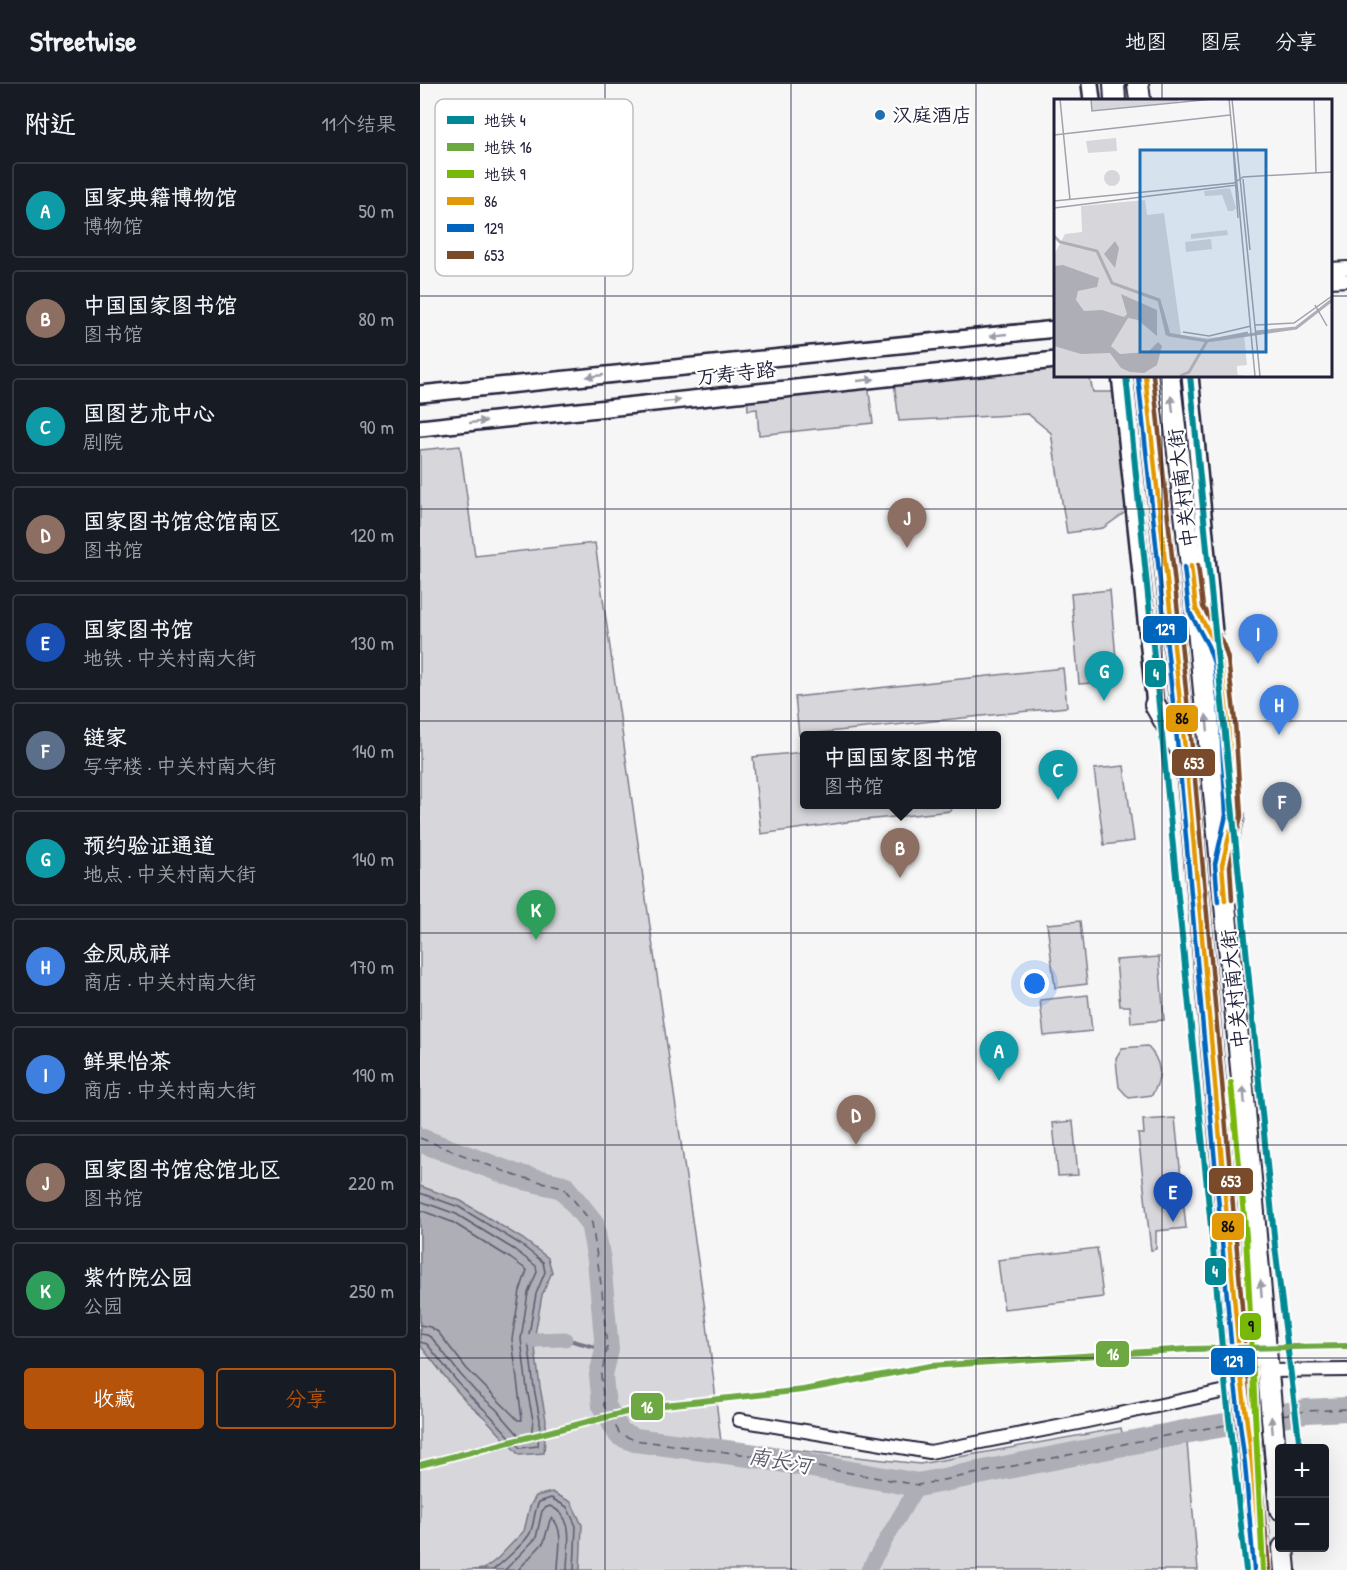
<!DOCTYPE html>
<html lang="zh">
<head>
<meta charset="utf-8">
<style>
  :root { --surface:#171b24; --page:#20242c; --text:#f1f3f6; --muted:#9ea1a6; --line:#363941; --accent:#b45309 }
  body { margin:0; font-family:"Patrick Hand","LXGW WenKai TC",sans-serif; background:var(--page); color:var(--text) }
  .controls { position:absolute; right:18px; bottom:18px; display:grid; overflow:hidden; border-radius:6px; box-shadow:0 6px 24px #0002 }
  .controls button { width:54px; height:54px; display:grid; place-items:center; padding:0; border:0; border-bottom:2px solid var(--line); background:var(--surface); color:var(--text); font:30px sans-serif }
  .you { position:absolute; left:615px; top:900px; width:21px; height:21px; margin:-15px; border:4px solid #fff; border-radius:50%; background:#1a73e8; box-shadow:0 0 0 9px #1a73e833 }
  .badge { display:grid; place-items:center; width:39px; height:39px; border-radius:50%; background:var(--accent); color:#fff; font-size:20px; font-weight:700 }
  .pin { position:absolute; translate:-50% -50px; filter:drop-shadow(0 2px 3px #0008) }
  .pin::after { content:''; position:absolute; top:32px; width:21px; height:18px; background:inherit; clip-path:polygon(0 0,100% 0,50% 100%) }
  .popup { position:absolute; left:380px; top:647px; width:201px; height:78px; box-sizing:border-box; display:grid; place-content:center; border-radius:6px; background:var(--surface); filter:drop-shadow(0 2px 4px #0005); font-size:20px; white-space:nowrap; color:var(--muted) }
  .popup b { font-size:22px; color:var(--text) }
  .popup::after { content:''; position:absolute; left:50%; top:100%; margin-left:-12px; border:12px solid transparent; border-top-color:var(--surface) }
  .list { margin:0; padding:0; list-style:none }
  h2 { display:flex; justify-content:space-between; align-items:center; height:78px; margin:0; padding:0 24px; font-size:26px }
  h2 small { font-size:20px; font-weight:400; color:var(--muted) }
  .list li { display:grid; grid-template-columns:39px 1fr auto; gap:18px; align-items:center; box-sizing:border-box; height:96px; margin:0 12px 12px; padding:0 12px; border:2px solid var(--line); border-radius:6px }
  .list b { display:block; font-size:22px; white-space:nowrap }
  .list p { margin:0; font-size:20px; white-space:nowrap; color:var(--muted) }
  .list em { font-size:20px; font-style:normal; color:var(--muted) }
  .actions { display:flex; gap:12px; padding:18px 24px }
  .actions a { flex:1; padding:14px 0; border:2px solid var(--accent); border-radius:6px; text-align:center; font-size:21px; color:var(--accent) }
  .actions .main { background:var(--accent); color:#fff }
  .map { position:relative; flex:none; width:927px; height:1486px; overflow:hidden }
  header { display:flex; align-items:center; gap:36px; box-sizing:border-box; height:84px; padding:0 30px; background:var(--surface); border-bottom:2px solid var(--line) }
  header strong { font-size:28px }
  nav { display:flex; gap:33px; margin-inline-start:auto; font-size:21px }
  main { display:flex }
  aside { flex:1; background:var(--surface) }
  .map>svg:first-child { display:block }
  .green { fill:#d7d7db; stroke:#7c7c8b; stroke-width:1.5 }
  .water { fill:#aeaeb7; stroke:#767685; stroke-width:1.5 }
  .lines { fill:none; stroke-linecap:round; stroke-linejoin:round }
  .shore { stroke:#5a5a6d; stroke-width:1.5 }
  .stream { stroke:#767685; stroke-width:4 }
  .canal { stroke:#aeaeb7; stroke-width:15 }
  .river { stroke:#aeaeb7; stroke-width:24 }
  .ferry { stroke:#5a5a6d; stroke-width:1.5; stroke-dasharray:8 6; stroke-linecap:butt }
  .minor-casing { stroke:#22223b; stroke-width:16 }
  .tertiary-casing { stroke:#22223b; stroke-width:20 }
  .primary-casing { stroke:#22223b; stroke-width:24 }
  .minor { stroke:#fff; stroke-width:12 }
  .tertiary { stroke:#fff; stroke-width:15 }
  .primary { stroke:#fff; stroke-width:20 }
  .bus-1-casing { stroke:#fff; stroke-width:9 }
  .bus-2-casing { stroke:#fff; stroke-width:9 }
  .bus-3-casing { stroke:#fff; stroke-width:9 }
  .bus-1 { stroke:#e29906; stroke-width:4.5 }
  .bus-2 { stroke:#0065bd; stroke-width:4.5 }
  .bus-3 { stroke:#7a4b2a; stroke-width:4.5 }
  .metro-1-casing { stroke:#fff; stroke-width:10 }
  .metro-2-casing { stroke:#fff; stroke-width:10 }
  .metro-3-casing { stroke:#fff; stroke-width:10 }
  .metro-1 { stroke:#008994; stroke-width:6 }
  .metro-2 { stroke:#6da843; stroke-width:6 }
  .metro-3 { stroke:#78b809; stroke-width:6 }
  .oneway { fill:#9c9ca7 }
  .grid { fill:none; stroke:#22223b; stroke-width:1.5; stroke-opacity:0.55 }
  .poi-dot { fill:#1f6fb2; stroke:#fff; stroke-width:2 }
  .labels { text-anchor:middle; stroke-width:4.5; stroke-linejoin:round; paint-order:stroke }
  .poi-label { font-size:20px; fill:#22223b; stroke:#fff; text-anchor:start }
  .street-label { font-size:20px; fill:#22223b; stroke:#fff }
  .water-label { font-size:21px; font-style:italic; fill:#5a5a6d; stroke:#fff }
  .inset-river { fill:none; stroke:#aeaeb7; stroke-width:3 }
  .inset-road { fill:none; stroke:#a1a1ac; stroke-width:1.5 }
  .view { fill:#1f6fb2; fill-opacity:0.15; stroke:#1f6fb2; stroke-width:3 }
  .inset-edge { fill:none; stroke:#22223b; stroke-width:3 }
  .key { fill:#fff; stroke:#bdbdc4; stroke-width:1.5 }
  .key-label { font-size:16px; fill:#22223b }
  .line-badge { stroke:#fff; stroke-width:2 }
  .badge-label { font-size:16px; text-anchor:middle; font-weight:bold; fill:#fff }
  .pale-badge-label { font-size:16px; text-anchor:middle; font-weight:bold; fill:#111 }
</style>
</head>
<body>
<header>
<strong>Streetwise</strong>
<nav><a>地图</a><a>图层</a><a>分享</a></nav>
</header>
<main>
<aside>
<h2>附近<small>11个结果</small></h2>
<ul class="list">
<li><span class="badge" style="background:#0f9aa8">A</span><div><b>国家典籍博物馆</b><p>博物馆</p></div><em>50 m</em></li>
<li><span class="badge" style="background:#8d6e63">B</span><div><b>中国国家图书馆</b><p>图书馆</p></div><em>80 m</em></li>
<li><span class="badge" style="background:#0f9aa8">C</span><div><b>国图艺术中心</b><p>剧院</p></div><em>90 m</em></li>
<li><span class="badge" style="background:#8d6e63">D</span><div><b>国家图书馆总馆南区</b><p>图书馆</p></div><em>120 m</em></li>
<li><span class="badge" style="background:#1a4fb4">E</span><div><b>国家图书馆</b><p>地铁 · 中关村南大街</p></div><em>130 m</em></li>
<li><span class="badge" style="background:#5c6f8a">F</span><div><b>链家</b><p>写字楼 · 中关村南大街</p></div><em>140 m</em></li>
<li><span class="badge" style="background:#0f9aa8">G</span><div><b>预约验证通道</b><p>地点 · 中关村南大街</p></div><em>140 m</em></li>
<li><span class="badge" style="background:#3f7fe0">H</span><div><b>金凤成祥</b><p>商店 · 中关村南大街</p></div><em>170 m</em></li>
<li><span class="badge" style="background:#3f7fe0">I</span><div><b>鲜果怡茶</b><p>商店 · 中关村南大街</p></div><em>190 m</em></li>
<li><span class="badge" style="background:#8d6e63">J</span><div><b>国家图书馆总馆北区</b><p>图书馆</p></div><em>220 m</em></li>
<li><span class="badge" style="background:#2e9e5b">K</span><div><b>紫竹院公园</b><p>公园</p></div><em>250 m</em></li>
</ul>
<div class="actions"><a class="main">收藏</a><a>分享</a></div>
</aside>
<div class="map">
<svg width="927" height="1486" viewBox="0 0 927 1486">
  <rect width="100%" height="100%" fill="#f6f6f7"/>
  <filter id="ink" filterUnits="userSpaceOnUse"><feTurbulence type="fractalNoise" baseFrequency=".0167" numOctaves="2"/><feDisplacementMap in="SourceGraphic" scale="12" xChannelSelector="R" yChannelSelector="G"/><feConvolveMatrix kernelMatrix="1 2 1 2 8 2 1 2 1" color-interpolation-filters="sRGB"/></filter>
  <g filter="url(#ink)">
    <path class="green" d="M636,281V291H669L673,308H697L710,425L683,444L647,449L631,349L608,330L479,337L474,298Z
      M448,300L453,339L339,351L337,325L328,326L327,313Z
      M40,362L55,472L175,459L287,1240L301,1358L500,1380L701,1344L707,1370L767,1359L778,1486H0V366Z
      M690,506L698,597L659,600L651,510Z
      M643,584L647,623L379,651L375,613Z
      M384,668V720L533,721L531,727L435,737L341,750L333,673Z
      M704,682L714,757L684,761L674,685Z
      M660,837L667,900L635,904L627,840Z
      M739,873L744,936L711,939L710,922H700L696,876Z
      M668,911L672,947L624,952L620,916Z
      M727,962C742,978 743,992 732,1011L709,1014L699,1003L697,986L696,974L702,964Z
      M755,1034L766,1144L736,1147V1165L731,1166L718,1050H724L723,1036Z
      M653,1037L658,1091L638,1092L633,1039Z
      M677,1164L683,1213L584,1225L578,1176Z"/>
    <path class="water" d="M0,1102L41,1117L103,1155L128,1174L132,1188L122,1211L114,1256L120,1303L126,1336L124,1369L99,1371L66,1335L46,1317L30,1299L0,1261Z
      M132,1408L151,1418L162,1441L160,1486H54L64,1485L77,1475L104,1447L110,1422L116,1412Z"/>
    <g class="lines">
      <path class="shore" d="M0,1109L39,1123L100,1160L123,1178L125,1188L116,1210L108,1256L114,1304L120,1336L118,1362L100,1364L70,1331L50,1312L35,1295L7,1260L0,1258
        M0,1117L36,1130L95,1166L116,1182L117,1188L108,1209L101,1255L107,1305L113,1336L111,1355L103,1356L76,1325L55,1307L40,1290L12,1254L7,1251L0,1250
        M0,1126L32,1138L90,1174L107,1186L100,1207L92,1255L102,1336H98L47,1285L18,1248L10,1243L0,1241
        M73,1486C82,1479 103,1460 109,1451C115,1441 113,1428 119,1418L131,1414L147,1423L156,1442L154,1486
        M85,1486L116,1454L122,1427L125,1424L130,1422C157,1434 147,1462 147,1486
        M98,1486L124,1458L130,1436L132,1434C145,1446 138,1470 138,1486"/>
      <path class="stream" d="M145,1255L187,1266"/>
      <path class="canal" d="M114,1256L145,1255
        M448,1486L498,1401"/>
      <path class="river" d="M0,1056L96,1092L143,1103L172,1139L179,1176L187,1266L181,1291L184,1322L200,1350L215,1356L336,1372L498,1401L764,1348L886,1327L927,1325"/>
      <path class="ferry" d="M0,1054L96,1092L143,1103L172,1139L182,1207L187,1266L181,1291L184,1322L200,1350L215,1356L336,1372L498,1401L764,1348L819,1339
        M862,1331L886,1327L927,1325"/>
      <g class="minor-casing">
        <path id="minor" d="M910,185L927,184
          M910,197L927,196
          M848,1287L927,1286
          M319,1336L510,1368L658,1339L806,1307L821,1291"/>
      </g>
      <g class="tertiary-casing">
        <path id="tertiary" d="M670,0L672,16
          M700,291L735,621
          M770,291L795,559L801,577L808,639L814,732
          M0,310L636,245
          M0,344L636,276"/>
      </g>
      <g class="primary-casing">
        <path id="primary" d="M694,0L695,16
          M718,0L720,16
          M725,291L766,674L821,1291L832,1379L842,1486
          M749,291L776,525L824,1015L860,1425
          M735,621L762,668
          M805,767L814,732
          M863,1464L865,1486"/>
      </g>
      <use href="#minor" class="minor"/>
      <use href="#tertiary" class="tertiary"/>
      <use href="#primary" class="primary"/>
      <g class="bus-1-casing">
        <path id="bus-1" d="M725,291L766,674L821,1291L832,1379L842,1486
          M771,482L776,525L795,559L801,577L808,639L814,732L802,781L805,817"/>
      </g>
      <g class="bus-2-casing">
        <path id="bus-2" d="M718,292L759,675L814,1292L825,1380L834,1486
          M764,483L769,527L788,562L794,579L801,640L806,731L795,780L798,818"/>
      </g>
      <g class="bus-3-casing">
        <path id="bus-3" d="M733,291L773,673L828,1290L839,1378L849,1485
          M778,481L783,523L802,556L808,575L815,638L821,732L810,782L812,816"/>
      </g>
      <use href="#bus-1" class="bus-1"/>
      <use href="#bus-2" class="bus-2"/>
      <use href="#bus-3" class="bus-3"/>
      <g class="metro-1-casing">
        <path id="metro-1" d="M706,291L792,1153L806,1307L826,1486
          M770,291L855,1162L880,1364"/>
      </g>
      <g class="metro-2-casing">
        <path id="metro-2" d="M0,1381L226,1323L383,1306L510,1282L770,1265L927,1262"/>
      </g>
      <g class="metro-3-casing">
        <path id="metro-3" d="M811,999L826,1152L843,1486"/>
      </g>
      <use href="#metro-1" class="metro-1"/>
      <use href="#metro-2" class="metro-2"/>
      <use href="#metro-3" class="metro-3"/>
    </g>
    <defs><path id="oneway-solid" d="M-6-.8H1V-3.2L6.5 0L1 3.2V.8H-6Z" transform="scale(1.5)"/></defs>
    <g class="oneway">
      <use href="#oneway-solid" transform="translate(578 251) rotate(174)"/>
      <use href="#oneway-solid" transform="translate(175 292) rotate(174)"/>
      <use href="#oneway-solid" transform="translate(446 296) rotate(-6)"/>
      <use href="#oneway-solid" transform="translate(252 317) rotate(-6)"/>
      <use href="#oneway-solid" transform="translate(752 320) rotate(-97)"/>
      <use href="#oneway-solid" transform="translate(58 338) rotate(-6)"/>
      <use href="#oneway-solid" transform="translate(787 639) rotate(-96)"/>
      <use href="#oneway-solid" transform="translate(824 1011) rotate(-95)"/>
      <use href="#oneway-solid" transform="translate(841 1205) rotate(-95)"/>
      <use href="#oneway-solid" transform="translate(852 1341) rotate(-95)"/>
    </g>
  </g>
  <path class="grid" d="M185,0V1486M371,0V1486M556,0V1486M742,0V16M0,212H636M910,212H927M742,291V1486M0,425H927M0,637H927M0,849H927M0,1061H927M0,1274H927"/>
  <circle class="poi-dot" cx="460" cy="31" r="6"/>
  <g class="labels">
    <g class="poi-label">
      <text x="472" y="38">汉庭酒店</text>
    </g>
    <g class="street-label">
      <text transform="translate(316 289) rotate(-6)" y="7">万寿寺路</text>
      <text transform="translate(762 404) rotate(-97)" y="7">中关村南大街</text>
      <text transform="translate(814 905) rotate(-96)" y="7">中关村南大街</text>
    </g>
    <g class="water-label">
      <text transform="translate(360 1377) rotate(10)" y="7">南长河</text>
    </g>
  </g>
  <g transform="translate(634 15)">
    <rect width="278" height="278" fill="#f6f6f7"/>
    <path d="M37,0H124V3L38,12ZM62,39L63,52L34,54L32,42ZM50 79a8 8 0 1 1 16 0a8 8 0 1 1-16 0ZM176,89L182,109L179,112H174L168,96L151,97L150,92ZM91,101L93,116L110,114L127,236L154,239L190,236L193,266L183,267V271L184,276L192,277H0V156L11,135L28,133L27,107ZM173,131L174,136L137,140V135ZM157,140L158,150L132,153L131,143Z" fill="#d7d7db"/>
    <path d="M61,142L65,149L61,169L50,155ZM9,166L45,179L43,188L24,192L22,201L30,212L48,211L70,218L73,215L67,195L103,211V237L84,221L74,219L57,247L66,255L94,253L104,243L108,247L103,266L90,274L76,273L67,269L56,254L27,255L0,247V167Z" fill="#aeaeb7"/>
    <path class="inset-river" d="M0,137L6,143L43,152L58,184L105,201L115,236L153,242L242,229L278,201M0,137L6,143L43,152L58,184L105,201L113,235L153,242L194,234M202,233L242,229L278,201M126,277L135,273L153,242"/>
    <path class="inset-road" d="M6,0L16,101M37,0L38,12L159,0M175,0L201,277M178,0L206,277M260,0L262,74M0,36L176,16M179,48L184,119M189,80L196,151M0,102L180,84L189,78L278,73M0,109L183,86M261,206L273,227M201,226L240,224L278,197M129,233L155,237L197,227"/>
    <path class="view" d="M86,51H212V253H86Z"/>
    <rect width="278" height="278" class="inset-edge"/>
  </g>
  <rect x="15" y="15" width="198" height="177" rx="9" class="key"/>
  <rect x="27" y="32" width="27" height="8" fill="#008994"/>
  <rect x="27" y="59" width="27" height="8" fill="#6da843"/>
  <rect x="27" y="86" width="27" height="8" fill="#78b809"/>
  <rect x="27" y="113" width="27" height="8" fill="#e29906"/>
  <rect x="27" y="140" width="27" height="8" fill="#0065bd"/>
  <rect x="27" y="167" width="27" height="8" fill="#7a4b2a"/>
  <g class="key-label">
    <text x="64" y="42">地铁 4</text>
    <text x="64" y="69">地铁 16</text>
    <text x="64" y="96">地铁 9</text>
    <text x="64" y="123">86</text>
    <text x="64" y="150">129</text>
    <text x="64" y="177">653</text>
  </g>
  <g class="line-badge">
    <rect x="722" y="531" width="46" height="29" rx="6" fill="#0065bd"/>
    <rect x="724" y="575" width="23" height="29" rx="6" fill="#008994"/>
    <rect x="745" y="620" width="34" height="29" rx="6" fill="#e29906"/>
    <rect x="751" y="664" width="45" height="29" rx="6" fill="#7a4b2a"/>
    <rect x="788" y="1083" width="46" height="28" rx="6" fill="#7a4b2a"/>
    <rect x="791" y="1128" width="34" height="29" rx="6" fill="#e29906"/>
    <rect x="784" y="1173" width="23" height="29" rx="6" fill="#008994"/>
    <rect x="819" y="1228" width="23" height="29" rx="6" fill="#78b809"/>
    <rect x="675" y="1256" width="35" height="28" rx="6" fill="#6da843"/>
    <rect x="790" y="1263" width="46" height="29" rx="6" fill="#0065bd"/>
    <rect x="210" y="1308" width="34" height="29" rx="6" fill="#6da843"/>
  </g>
  <g class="badge-label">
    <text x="745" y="551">129</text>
    <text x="736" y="596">4</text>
    <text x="774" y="685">653</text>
    <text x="811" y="1103">653</text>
    <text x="795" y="1193">4</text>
    <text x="693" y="1276">16</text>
    <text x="813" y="1283">129</text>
    <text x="227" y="1329">16</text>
  </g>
  <g class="pale-badge-label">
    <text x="762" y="640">86</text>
    <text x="808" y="1148">86</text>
    <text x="831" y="1248">9</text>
  </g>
</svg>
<div class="controls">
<button>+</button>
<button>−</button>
</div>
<div class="you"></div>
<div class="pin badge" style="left:579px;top:997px;background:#0f9aa8">A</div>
<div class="pin badge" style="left:480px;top:794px;background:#8d6e63">B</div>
<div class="popup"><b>中国国家图书馆</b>图书馆</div>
<div class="pin badge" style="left:638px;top:716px;background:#0f9aa8">C</div>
<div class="pin badge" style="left:436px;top:1061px;background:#8d6e63">D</div>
<div class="pin badge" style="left:753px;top:1138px;background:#1a4fb4">E</div>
<div class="pin badge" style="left:862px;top:748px;background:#5c6f8a">F</div>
<div class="pin badge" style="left:684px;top:617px;background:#0f9aa8">G</div>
<div class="pin badge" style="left:859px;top:651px;background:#3f7fe0">H</div>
<div class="pin badge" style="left:838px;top:580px;background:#3f7fe0">I</div>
<div class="pin badge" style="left:487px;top:464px;background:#8d6e63">J</div>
<div class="pin badge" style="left:116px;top:856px;background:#2e9e5b">K</div>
</div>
</main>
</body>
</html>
